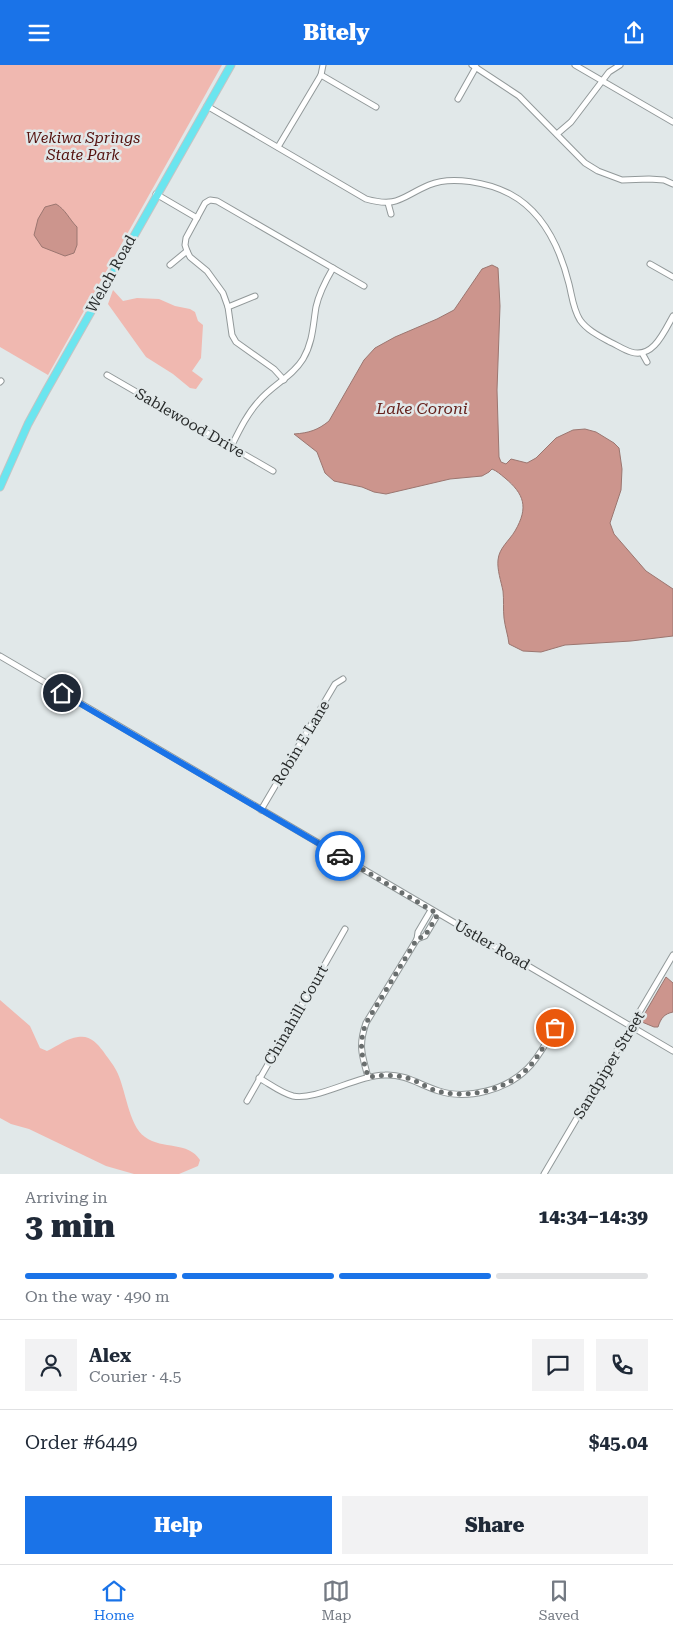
<!DOCTYPE html>
<html lang="en">
<head>
<meta charset="utf-8">
<style>
	:root { --surface:#fff; --page:#f2f2f3; --text:#1f2937; --muted:#747a83; --line:#e0e1e3; --accent:#1a73e8 }
	body { margin:0; font-family:"Roboto Serif",serif; background:var(--page); color:var(--text); height:100vh; display:flex; flex-direction:column; font-size:19px; white-space:nowrap }
	* { box-sizing:border-box; margin:0 }
	p { font-size:16px; color:var(--muted) }
	.icon { flex:none; width:28px; height:28px; fill:none; stroke:currentColor; stroke-width:2; stroke-linecap:round; stroke-linejoin:round }
	.map { position:relative; height:1109px; overflow:hidden }
	.side { display:flex; flex-direction:column; background:var(--surface); flex:1 }
	.side>* { flex:none }
	.pin { position:absolute; display:grid; place-items:center; width:42px; height:42px; color:#fff; margin:-21px; border:2px solid #fff; border-radius:50%; box-shadow:0 1px 5px #0007 }
	.courier { position:absolute; display:grid; place-items:center; width:50px; height:50px; margin:-25px; border:4px solid #1a73e8; border-radius:50%; background:#fff; color:#222; box-shadow:0 1px 6px #0007 }
	.head em { font-style:normal; font-weight:800 }
	.head div { display:flex; flex-direction:column-reverse }
	.head { display:flex; align-items:center; justify-content:space-between; height:85px; padding:0 25px }
	h1 { font-size:32px; font-weight:800; line-height:38px }
	.bar { display:grid; grid-template-columns:repeat(4,1fr); gap:8px 5px; align-content:center; height:60px; padding:0 25px }
	.bar i { height:6px; border-radius:4px; background:var(--line) }
	.bar .current { background:var(--accent) }
	.bar p { grid-column:span 4 }
	.line { display:flex; align-items:center; gap:12px; padding:0 25px; border-top:1px solid var(--line) }
	.line div { flex:1 }
	.round { display:grid; place-items:center; flex:none; width:52px; height:52px; border-radius:0px; background:var(--page) }
	.primary-button { display:flex; gap:10px; margin-top:auto; padding:10px 25px }
	.primary-button a { flex:1; height:58px; border-radius:0px; background:var(--accent); color:#fff; font-size:20px; font-weight:800; line-height:58px; text-align:center }
	.primary-button a+a { background:var(--page); color:var(--text) }
	header { display:flex; justify-content:space-between; align-items:center; height:65px; padding:0 25px; background:var(--accent); color:#fff; font-size:22px; font-weight:800 }
	.dock { display:flex; justify-content:space-around; align-items:center; height:70px; border-top:1px solid var(--line); background:var(--surface); font-size:14px; color:var(--muted) }
	.dock a { display:grid; justify-items:center; gap:2px }
	.dock .current { color:var(--accent) }
	.map>svg:first-child { display:block }
	.green { fill:#f0b8b0 }
	.water { fill:#cc958d; stroke:#9b7670 }
	.lines { fill:none; stroke-linecap:round; stroke-linejoin:round }
	.minor-casing { stroke:#92999a; stroke-width:7 }
	.major-casing { stroke:#c3c4c4; stroke-width:9 }
	.minor { stroke:#fff; stroke-width:5 }
	.major { stroke:#6be5ef; stroke-width:7 }
	.done { stroke:#696e6e; stroke-width:5; stroke-dasharray:0 9 }
	.route { stroke:#1a73e8; stroke-width:6 }
	.labels { text-anchor:middle; stroke-width:5; stroke-linejoin:round; paint-order:stroke }
	.park-label { font-size:15px; font-style:italic; fill:#54110e; stroke:#e1e8e9 }
	.street-label { font-size:15px; fill:#292c2c; stroke:#e1e8e9 }
	.water-label { font-size:16px; font-style:italic; fill:#65211c; stroke:#e1e8e9 }
</style>
</head>
<body>
<header><svg class="icon" aria-label="menu" viewBox="0 0 24 24"><path d="M4 6h16M4 12h16M4 18h16"/></svg>Bitely<svg class="icon" aria-label="share" viewBox="0 0 24 24"><path d="M12 15V3M7 8l5-5 5 5M5 13v7h14v-7"/></svg></header>
<div class="map">
<svg width="673" height="1109" viewBox="0 0 673 1109">
	<rect width="100%" height="100%" fill="#e1e8e9"/>
	<g class="green">
		<path d="M 0,0 L 222,0 L 48,310 L 0,282 Z"/>
		<path d="M 113,225 L 123,236 L 137,233 L 159,234 L 175,241 L 190,244 L 195,247 L 198,256 L 203,260 L 201,293 L 192,306 L 203,314 L 196,324 L 190,323 L 173,309 L 146,292 L 108,239 Z"/>
		<path d="M 0,935 L 30,961 L 40,983 L 47,986 C 58,981 67,973 78,972 C 90,970 97,978 103,986 C 107,992 113,999 116,1005 C 126,1023 128,1060 145,1072 C 163,1085 188,1076 200,1095 L 198,1101 L 179,1109 L 134,1109 L 106,1101 L 29,1064 L 11,1059 L 0,1053 Z"/>
	</g>
	<g class="water">
		<path d="M 56,139 C 66,145 69,154 77,162 L 77,180 L 74,188 L 65,191 L 42,182 L 34,170 L 38,154 L 45,142 Z"/>
		<path d="M 492,200 L 498,203 L 500,241 L 497,325 L 499,392 L 501,397 L 506,399 L 511,394 L 527,398 L 536,393 L 556,373 L 573,365 L 585,364 L 596,367 L 614,378 L 619,383 L 622,404 L 621,425 L 610,458 L 614,469 L 646,506 L 673,524 L 673,571 L 631,576 L 565,580 L 541,587 L 523,586 L 509,579 C 508,570 505,562 504,553 C 503,544 504,535 503,526 C 501,516 497,505 498,495 C 499,483 509,476 515,466 C 529,442 524,429 505,413 C 500,409 497,406 492,404 L 489,407 L 482,411 L 450,414 L 386,429 L 374,427 L 362,422 L 334,416 L 325,408 L 317,387 L 294,369 C 309,368 318,365 329,356 L 364,295 L 375,283 L 395,272 L 437,254 L 454,245 L 482,204 Z"/>
		<path d="M 666,912 L 673,918 L 673,947 C 664,949 661,953 658,962 L 654,962 L 642,957 L 641,955 Z"/>
	</g>
	<g class="lines">
		<g class="minor-casing">
			<g id="minor">
				<path d="M 472,0 L 519,31 L 585,98 L 598,106 L 622,115 L 649,114 L 664,115 L 673,119"/>
				<path d="M 575,0 L 673,57"/>
				<path d="M 321,10 L 376,42"/>
				<path d="M 458,34 L 476,2"/>
				<path d="M 207,41 L 366,134 C 398,143 401,132 429,120 C 452,110 489,118 510,129 C 544,147 560,183 569,219 C 572,231 573,244 580,255 C 587,265 599,271 610,277 C 617,280 624,285 631,287 C 653,294 664,267 673,251"/>
				<path d="M 557,69 L 571,57 L 609,7 L 620,0"/>
				<path d="M 278,82 L 321,10 L 323,0"/>
				<path d="M 156,129 L 197,153"/>
				<path d="M 388,138 L 391,149"/>
				<path d="M 650,199 L 673,212"/>
				<path d="M 170,200 L 187,186"/>
				<path d="M 228,242 L 255,231"/>
				<path d="M 642,288 L 647,297"/>
				<path d="M 107,310 L 273,406"/>
				<path d="M 284,315 L 274,304 L 236,277 L 232,270 L 228,242 L 223,228 L 207,206 L 190,192 L 187,186 L 185,180 L 186,173 L 205,138 L 210,135 L 217,136 L 364,221"/>
				<path d="M 0,317 L 1,316"/>
				<path d="M 231,382 C 239,366 247,349 259,336 C 272,320 292,312 303,294 C 313,277 313,260 316,242 C 319,228 326,215 333,203"/>
				<path d="M 0,591 L 673,986"/>
				<path d="M 261,745 L 335,619 L 343,614"/>
				<path d="M 417,874 L 425,871 L 438,849"/>
				<path d="M 368,1012 C 362,990 358,981 366,958 L 417,874 L 418,867 L 431,845"/>
				<path d="M 259,1013 C 270,1019 281,1028 293,1031 C 316,1036 358,1010 385,1010 C 405,1009 420,1020 439,1026 C 467,1035 506,1025 527,1004 C 539,993 546,977 555,963"/>
				<path d="M 247,1036 L 345,864"/>
				<path d="M 544,1109 L 673,890"/>
			</g>
		</g>
		<g class="major-casing">
			<path id="major" d="M 0,422 L 28,359 L 46,326 L 231,0"/>
		</g>
		<use href="#minor" class="minor"/>
		<use href="#major" class="major"/>
	</g>
	<g class="lines">
		<path class="done" d="M 340,791 L 438,849 L 425,871 L 417,874 L 366,958 C 358,981 362,990 368,1012 C 382,1010 395,1009 410,1014 C 420,1017 430,1025 441,1027 C 470,1033 506,1025 527,1004 C 538,993 546,977 555,963"/>
		<path class="route" d="M 62,628 L 340,791"/>
	</g>
	<g class="labels">
		<g class="park-label">
			<text x="83" y="78">Wekiwa Springs<tspan x="83" dy="17">State Park</tspan></text>
		</g>
		<g class="street-label">
			<text transform="translate(111 209) rotate(-61)" y="5">Welch Road</text>
			<text transform="translate(190 358) rotate(30)" y="5">Sablewood Drive</text>
			<text transform="translate(301 678) rotate(-59)" y="5">Robin E Lane</text>
			<text transform="translate(492 880) rotate(30)" y="5">Ustler Road</text>
			<text transform="translate(296 950) rotate(-60)" y="5">Chinahill Court</text>
			<text transform="translate(609 1000) rotate(-59)" y="5">Sandpiper Street</text>
		</g>
		<g class="water-label">
			<text x="422" y="349">Lake Coroni</text>
		</g>
	</g>
</svg>
<div class="pin" style="left:555px;top:963px;background:#ea580c"><svg class="icon" aria-label="bag" viewBox="0 0 24 24"><path d="M5 8h14l-1 12H6zM9 8a3 3 0 0 1 6 0"/></svg></div>
<div class="pin" style="left:62px;top:628px;background:#1f2937"><svg class="icon" aria-label="home" viewBox="0 0 24 24"><path d="M3 11l9-7 9 7M6 9v11h12V9"/></svg></div>
<div class="courier" style="left:340px;top:791px"><svg class="icon" aria-label="car" viewBox="0 0 24 24"><path d="M5 17H2v-5l4-1 3-4h7l3 4 3 1v5h-3M9 17h6M6 11h13"/><circle cx="7" cy="17" r="2"/><circle cx="17" cy="17" r="2"/></svg></div>
</div>
<section class="side">
<div class="head"><div><h1>3 min</h1><p>Arriving in</p></div><em>14:34–14:39</em></div>
<div class="bar"><i class="current"></i><i class="current"></i><i class="current"></i><i></i><p>On the way · 490 m</p></div>
<div class="line" style="height:90px"><a class="round"><svg class="icon" aria-label="person" viewBox="0 0 24 24"><circle cx="12" cy="8" r="4"/><path d="M4 21q1-7 8-7t8 7"/></svg></a><div><b>Alex</b><p>Courier · 4.5</p></div><a class="round"><svg class="icon" aria-label="chat" viewBox="0 0 24 24"><path d="M4 5h16v11H9l-5 4z"/></svg></a><a class="round"><svg class="icon" aria-label="phone" viewBox="0 0 24 24"><path d="M5 4h4l2 5-3 2q2 4 5 5l2-3 5 2v4C11 20 4 13 5 4z"/></svg></a></div>
<div class="line" style="height:65px"><div>Order #6449</div><b>$45.04</b></div>
<div class="primary-button"><a>Help</a><a>Share</a></div>
</section>
<nav class="dock">
<a class="current"><svg class="icon" aria-label="home" viewBox="0 0 24 24"><path d="M3 11l9-7 9 7M6 9v11h12V9"/></svg>Home</a>
<a><svg class="icon" aria-label="map" viewBox="0 0 24 24"><path d="M3 6l6-2 6 2 6-2v14l-6 2-6-2-6 2zM9 4v14M15 6v14"/></svg>Map</a>
<a><svg class="icon" aria-label="saved" viewBox="0 0 24 24"><path d="M7 4h10v16l-5-4-5 4z"/></svg>Saved</a>
</nav>
</body>
</html>
